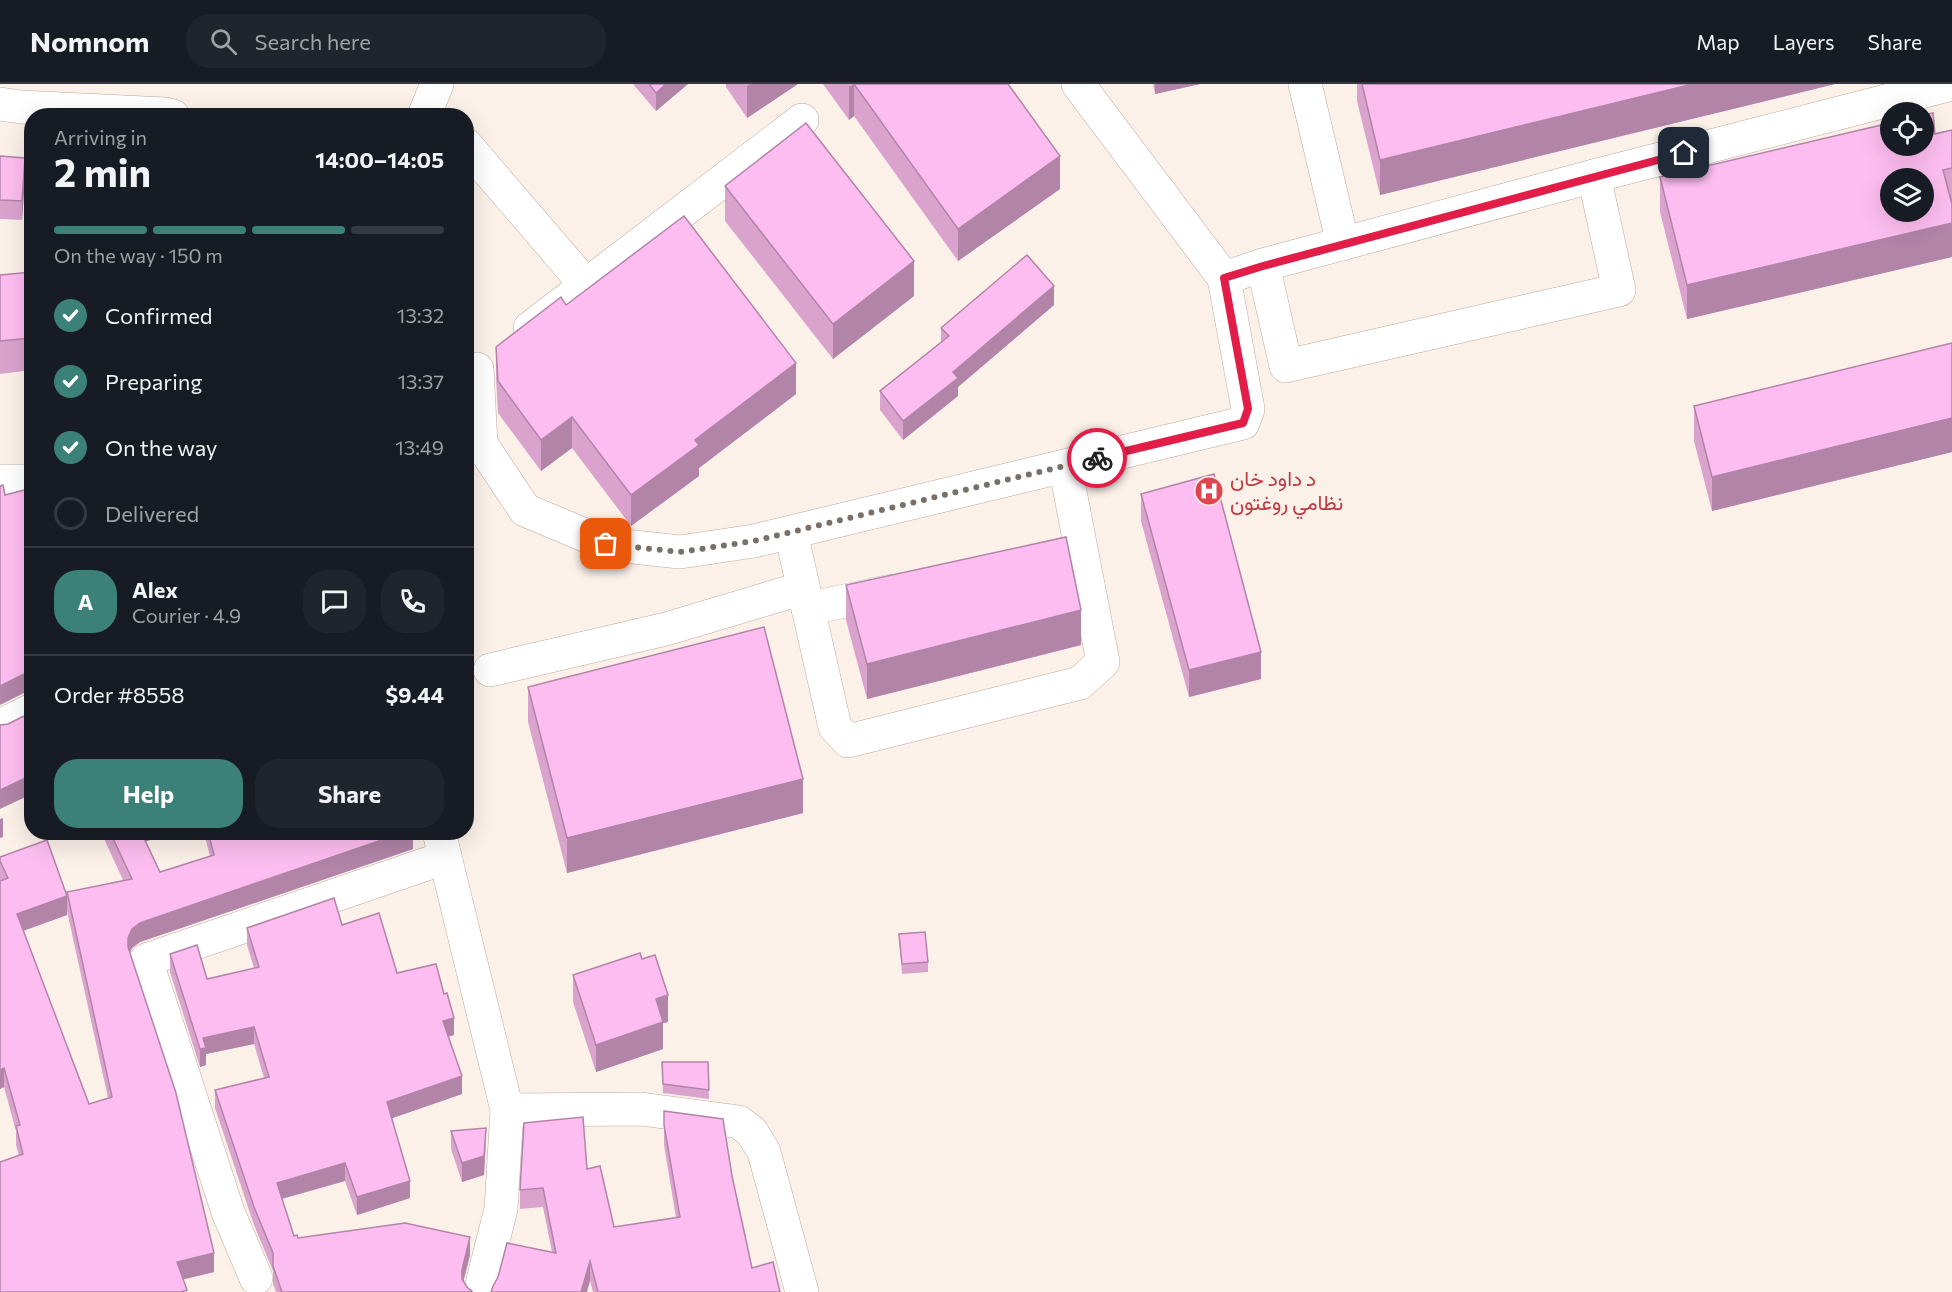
<!DOCTYPE html>
<html lang="en">
<head>
<meta charset="utf-8">
<style>
	:root { --surface:#171b24; --page:#20242c; --text:#f1f3f6; --muted:#9ea1a6; --line:#363941; --accent:#3c8177 }
	body { margin:0; font-family:Commissioner,Vazirmatn,sans-serif; background:var(--page); color:var(--text); height:100vh; display:flex; flex-direction:column; font-size:22px; white-space:nowrap }
	* { box-sizing:border-box; margin:0 }
	p { font-size:20px; color:var(--muted) }
	.icon { flex:none; width:33px; height:33px; fill:none; stroke:currentColor; stroke-width:2; stroke-linecap:round; stroke-linejoin:round }
	.map { position:relative; flex:1; overflow:hidden }
	.drawer { position:absolute; left:24px; top:24px; width:450px; height:732px; display:flex; flex-direction:column; background:var(--surface); border-radius:24px; box-shadow:0 6px 24px #0002 }
	.drawer>* { flex:none }
	.tools { position:absolute; left:1880px; top:18px; display:grid; gap:12px }
	.tools a { display:grid; place-items:center; width:54px; height:54px; border-radius:50%; background:var(--surface); box-shadow:0 6px 24px #0002; font-size:30px }
	.pin { position:absolute; display:grid; place-items:center; width:51px; height:51px; color:#fff; margin:-26px; border-radius:12px; box-shadow:0 3px 9px #0006 }
	.courier { position:absolute; display:grid; place-items:center; width:60px; height:60px; margin:-30px; border:4px solid #e11d48; border-radius:50%; background:#fff; color:#222; box-shadow:0 2px 8px #0007 }
	.summary em { font-style:normal; font-weight:700 }
	.summary div { display:flex; flex-direction:column-reverse }
	.summary { display:flex; align-items:center; justify-content:space-between; height:102px; padding:0 30px }
	h1 { font-size:39px; font-weight:700; line-height:45px }
	.bar { display:grid; grid-template-columns:repeat(4,1fr); gap:9px 6px; align-content:center; height:72px; padding:0 30px }
	.bar i { height:8px; border-radius:4px; background:var(--line) }
	.bar .on { background:var(--accent) }
	.bar p { grid-column:span 4 }
	.line { display:flex; align-items:center; gap:15px; padding:0 30px; border-top:2px solid var(--line) }
	.line div { flex:1 }
	.round { display:grid; place-items:center; flex:none; width:63px; height:63px; border-radius:24px; background:var(--page) }
	ol { padding:0 30px; list-style:none }
	li { display:flex; align-items:center; gap:18px; height:66px }
	li p { margin-inline-start:auto }
	li .icon { padding:6px; border-radius:50%; background:var(--accent); color:#fff; stroke-width:4 }
	li:last-child { color:var(--muted) }
	li i { width:33px; height:33px; border:3px solid var(--line); border-radius:50% }
	.cta { display:flex; gap:12px; margin-top:auto; padding:12px 30px }
	.cta a { flex:1; height:69px; border-radius:24px; background:var(--accent); color:#fff; font-size:24px; font-weight:700; line-height:69px; text-align:center }
	.cta a+a { background:var(--page); color:var(--text) }
	header { display:flex; align-items:center; gap:36px; box-sizing:border-box; height:84px; padding:0 30px; background:var(--surface); border-bottom:2px solid var(--line) }
	header strong { font-size:28px }
	nav { display:flex; gap:33px; margin-inline-start:auto; font-size:21px }
	.search { width:420px; height:54px; background:var(--page); display:flex; align-items:center; gap:15px; box-sizing:border-box; padding:0 21px; border-radius:24px; color:var(--muted); font-size:22px }
	.map>svg:first-child { display:block }
	.lines { fill:none; stroke-linecap:round; stroke-linejoin:round }
	.minor-casing { stroke:#bba99e; stroke-width:34 }
	.minor { stroke:#fff; stroke-width:33 }
	.wall { fill:#daa3ce }
	.shaded-wall { fill:#b184a8 }
	.building { fill:#fdbdf0; stroke:#b184a8; stroke-width:1.5; fill-rule:evenodd }
	.done { stroke:#79706a; stroke-width:6; stroke-dasharray:0 10.8 }
	.route { stroke:#e11d48; stroke-width:8 }
	.labels { text-anchor:middle; stroke-width:6; stroke-linejoin:round; paint-order:stroke }
	.health-label { font-size:21px; fill:#be3a42; stroke:#fcf1e9; text-anchor:start }
</style>
</head>
<body>
<header>
<strong>Nomnom</strong>
<div class="search"><svg class="icon" aria-label="search" viewBox="0 0 24 24"><circle cx="10" cy="10" r="6"/><path d="M15 15l6 6"/></svg>Search here</div>
<nav><a>Map</a><a>Layers</a><a>Share</a></nav>
</header>
<div class="map">
<svg width="1952" height="1208" viewBox="0 0 1952 1208">
	<rect width="100%" height="100%" fill="#fcf1e9"/>
	<g class="lines">
		<g class="minor-casing">
			<g id="minor">
				<path d="M 1305,0 L 1343,160"/>
				<path d="M 0,20 L 21,23 L 165,30 L 173,32"/>
				<path d="M 424,32 L 437,0"/>
				<path d="M 466,61 L 586,201"/>
				<path d="M 1263,181 L 1286,282 L 1619,206 L 1594,92"/>
				<path d="M 1224,194 L 1263,181 L 1594,92 L 1952,0"/>
				<path d="M 530,244 L 802,36"/>
				<path d="M 477,285 L 481,360 L 525,426 L 606,460 L 680,468 L 754,457 L 1243,339 L 1248,325 L 1224,194 L 1078,0"/>
				<path d="M 0,397 L 32,397"/>
				<path d="M 791,449 L 835,643 L 848,657 L 1080,599 L 1103,578 L 1065,382"/>
				<path d="M 808,525 L 891,507"/>
				<path d="M 490,586 L 666,545 L 803,504"/>
				<path d="M 0,642 L 32,626"/>
				<path d="M 439,748 L 507,1026 L 501,1125 L 480,1208"/>
				<path d="M 507,1026 L 641,1025 L 739,1038 L 752,1048 L 764,1068 L 802,1208"/>
				<path d="M 256,1194 L 228,1128 L 146,876 L 444,774"/>
			</g>
		</g>
		<use href="#minor" class="minor"/>
	</g>
	<g class="wall">
		<path d="M 633,0 L 688,0 L 656,27 Z"/>
		<path d="M 726,0 L 798,0 L 747,34 L 726,3 Z"/>
		<path d="M 823,0 L 1008,0 L 1060,105 L 958,177 L 854,32 L 849,36 Z"/>
		<path d="M 1153,0 L 1200,0 L 1155,10 Z"/>
		<path d="M 1357,0 L 1835,0 L 1380,111 L 1357,17 Z"/>
		<path d="M 1952,46 L 1952,173 L 1687,235 L 1660,128 L 1660,93 Z"/>
		<path d="M 0,72 L 25,93 L 22,136 L 0,135 Z"/>
		<path d="M 725,102 L 914,212 L 833,275 L 725,137 Z"/>
		<path d="M 32,188 L 32,286 L 0,290 L 0,191 Z"/>
		<path d="M 566,221 L 796,310 L 699,384 L 699,392 L 631,442 L 572,364 L 541,387 L 498,329 L 496,294 L 496,263 Z"/>
		<path d="M 1054,221 L 958,303 L 958,312 L 903,356 L 880,326 L 880,307 L 941,258 L 941,244 Z"/>
		<path d="M 1952,259 L 1952,368 L 1712,427 L 1694,357 L 1694,322 Z"/>
		<path d="M 32,404 L 32,608 L 24,609 L 5,411 Z"/>
		<path d="M 1141,410 L 1261,595 L 1189,613 L 1141,437 Z"/>
		<path d="M 846,501 L 1081,561 L 867,615 L 846,536 Z"/>
		<path d="M 528,603 L 803,729 L 567,789 L 528,638 Z"/>
		<path d="M 101,748 L 176,748 L 145,757 L 160,788 L 210,773 L 204,748 L 413,748 L 413,765 L 140,858 L 132,864 L 130,868 L 214,1188 L 183,1195 L 187,1208 L 19,1072 L 16,1061 L 16,1047 L 4,1003 L 0,1005 L 0,777 L 67,831 L 23,847 L 89,1020 L 108,1014 L 67,827 L 67,808 L 123,796 Z"/>
		<path d="M 342,841 L 397,889 L 454,951 L 448,953 L 462,1010 L 392,1034 L 410,1114 L 357,1131 L 345,1097 L 282,1115 L 294,1152 L 298,1154 L 470,1171 L 463,1198 L 467,1203 L 472,1208 L 276,1208 L 273,1200 L 273,1187 L 254,1141 L 215,1024 L 215,1006 L 264,994 L 254,960 L 206,970 L 206,981 L 200,983 L 170,888 L 170,870 L 207,895 L 254,884 L 247,861 L 247,844 Z"/>
		<path d="M 899,850 L 928,878 L 928,888 L 902,890 Z"/>
		<path d="M 573,891 L 668,938 L 663,939 L 663,965 L 596,988 L 573,918 Z"/>
		<path d="M 662,978 L 708,978 L 709,1015 L 663,1009 Z"/>
		<path d="M 664,1027 L 732,1092 L 752,1184 L 780,1208 L 593,1208 L 590,1197 L 552,1168 L 543,1123 L 520,1125 L 520,1106 L 587,1085 L 614,1143 L 676,1134 L 664,1061 Z"/>
		<path d="M 451,1047 L 486,1062 L 484,1091 L 462,1098 L 451,1065 Z"/>
	</g>
	<g class="shaded-wall">
		<path d="M 666,0 L 688,0 L 656,27 L 656,9 Z"/>
		<path d="M 750,0 L 798,0 L 747,34 L 747,2 Z"/>
		<path d="M 854,0 L 854,32 L 849,36 L 849,3 Z"/>
		<path d="M 1155,0 L 1200,0 L 1155,10 Z"/>
		<path d="M 1693,0 L 1835,0 L 1380,111 L 1380,76 Z"/>
		<path d="M 1060,72 L 1060,105 L 958,177 L 958,145 Z"/>
		<path d="M 25,74 L 25,93 L 22,136 L 22,117 Z"/>
		<path d="M 1952,139 L 1952,173 L 1687,235 L 1687,201 Z"/>
		<path d="M 914,177 L 914,212 L 833,275 L 833,240 Z"/>
		<path d="M 1054,202 L 1054,221 L 958,303 L 958,312 L 903,356 L 903,337 L 953,288 Z"/>
		<path d="M 796,279 L 796,310 L 699,384 L 699,392 L 631,442 L 631,411 L 695,356 Z"/>
		<path d="M 572,333 L 572,364 L 541,387 L 541,356 Z"/>
		<path d="M 1952,334 L 1952,368 L 1712,427 L 1712,393 Z"/>
		<path d="M 1081,526 L 1081,561 L 867,615 L 867,580 Z"/>
		<path d="M 1261,568 L 1261,595 L 1189,613 L 1189,586 Z"/>
		<path d="M 24,590 L 24,609 L 0,621 L 0,602 Z"/>
		<path d="M 32,691 L 32,710 L 0,725 L 0,706 Z"/>
		<path d="M 803,695 L 803,729 L 567,789 L 567,754 Z"/>
		<path d="M 3,734 L 3,753 L 0,754 L 0,735 Z"/>
		<path d="M 138,748 L 176,748 L 138,760 Z"/>
		<path d="M 405,748 L 413,748 L 413,765 L 140,858 L 132,864 L 128,873 L 128,854 L 132,845 L 140,839 Z"/>
		<path d="M 67,812 L 67,831 L 17,849 L 17,830 Z"/>
		<path d="M 668,911 L 668,938 L 663,939 L 663,965 L 596,988 L 596,961 L 656,915 Z"/>
		<path d="M 454,934 L 454,951 L 443,954 L 443,937 Z"/>
		<path d="M 254,943 L 254,960 L 206,970 L 206,981 L 200,983 L 200,965 L 203,954 Z"/>
		<path d="M 4,984 L 4,1003 L 0,1005 L 0,986 Z"/>
		<path d="M 462,992 L 462,1010 L 387,1036 L 387,1018 Z"/>
		<path d="M 486,1044 L 484,1091 L 462,1098 L 462,1079 Z"/>
		<path d="M 345,1079 L 345,1097 L 277,1116 L 277,1099 Z"/>
		<path d="M 410,1097 L 410,1114 L 357,1131 L 357,1113 Z"/>
		<path d="M 470,1153 L 470,1171 L 462,1203 L 462,1186 Z"/>
		<path d="M 214,1169 L 214,1188 L 177,1197 L 177,1178 Z"/>
		<path d="M 590,1177 L 590,1197 L 587,1208 L 581,1208 Z"/>
	</g>
	<g class="building">
		<path d="M 649,0 L 666,0 L 656,9 Z"/>
		<path d="M 854,0 L 1008,0 L 1060,72 L 958,145 Z"/>
		<path d="M 1362,0 L 1693,0 L 1380,76 Z"/>
		<path d="M 1933,29 L 1935,50 L 1952,46 L 1952,84 L 1943,86 L 1952,120 L 1952,139 L 1687,201 L 1660,93 L 1890,39 L 1890,62 L 1923,62 L 1923,31 ZM 1890,94 L 1923,94 L 1923,128 L 1890,128 Z"/>
		<path d="M 806,39 L 914,177 L 833,240 L 725,102 Z"/>
		<path d="M 0,72 L 25,74 L 22,117 L 0,116 Z"/>
		<path d="M 684,132 L 796,279 L 695,356 L 699,361 L 631,411 L 572,333 L 541,356 L 498,297 L 496,263 L 561,213 L 566,221 Z"/>
		<path d="M 1027,171 L 1054,202 L 953,288 L 958,294 L 903,337 L 880,307 L 949,252 L 941,244 Z"/>
		<path d="M 32,188 L 32,254 L 0,257 L 0,191 Z"/>
		<path d="M 1952,259 L 1952,334 L 1712,393 L 1694,322 Z"/>
		<path d="M 1214,390 L 1261,568 L 1189,586 L 1141,410 Z"/>
		<path d="M 3,401 L 5,411 L 32,404 L 32,589 L 24,590 L 0,602 L 0,402 Z"/>
		<path d="M 1066,453 L 1081,526 L 867,580 L 846,501 Z"/>
		<path d="M 764,543 L 803,695 L 567,754 L 528,603 Z"/>
		<path d="M 32,628 L 32,691 L 0,706 L 0,641 L 8,640 Z"/>
		<path d="M 110,748 L 141,748 L 160,788 L 214,771 L 208,748 L 405,748 L 140,839 L 132,845 L 128,854 L 128,863 L 176,1009 L 214,1169 L 177,1178 L 187,1206 L 181,1208 L 0,1208 L 0,1078 L 23,1070 L 16,1042 L 20,1041 L 4,984 L 0,986 L 0,797 L 8,794 L 0,777 L 0,773 L 47,756 L 67,812 L 17,830 L 89,1020 L 112,1013 L 67,808 L 132,795 Z"/>
		<path d="M 334,814 L 342,841 L 379,829 L 397,889 L 436,880 L 444,910 L 447,909 L 454,934 L 443,937 L 462,992 L 387,1018 L 410,1097 L 357,1113 L 345,1079 L 277,1099 L 294,1152 L 297,1151 L 298,1154 L 405,1139 L 470,1153 L 462,1186 L 462,1195 L 467,1203 L 472,1207 L 467,1208 L 282,1208 L 273,1182 L 273,1169 L 254,1123 L 215,1006 L 269,993 L 254,943 L 203,954 L 206,964 L 200,965 L 170,870 L 197,861 L 207,895 L 259,883 L 247,844 Z"/>
		<path d="M 925,848 L 928,878 L 902,880 L 899,850 Z"/>
		<path d="M 640,869 L 642,875 L 655,871 L 668,911 L 656,915 L 663,938 L 596,961 L 573,891 Z"/>
		<path d="M 662,978 L 708,978 L 709,1006 L 663,1000 Z"/>
		<path d="M 664,1027 L 723,1035 L 732,1092 L 752,1184 L 773,1178 L 780,1208 L 598,1208 L 590,1177 L 581,1208 L 491,1208 L 493,1202 L 498,1193 L 507,1159 L 556,1169 L 543,1104 L 520,1106 L 524,1039 L 583,1033 L 587,1085 L 600,1082 L 614,1143 L 680,1133 L 664,1041 Z"/>
		<path d="M 486,1044 L 484,1072 L 462,1079 L 451,1047 Z"/>
	</g>
	<g class="lines">
		<path class="done" d="M 606,460 L 680,468 L 754,457 L 1097,374"/>
		<path class="route" d="M 1097,374 L 1243,339 L 1248,325 L 1224,194 L 1263,182 L 1684,69"/>
	</g>
	<defs>
		<g id="hospital-disc" transform="scale(1.5)"><circle r="9.5" fill="#e0444e" stroke="#fcf1e9"/><path d="M-5-5h3v3.5h4V-5h3V5h-3V1.5h-4V5h-3Z" fill="#fff"/></g>
	</defs>
	<g fill-rule="evenodd">
		<use href="#hospital-disc" x="1209" y="407"/>
	</g>
	<g class="labels">
		<g class="health-label">
			<text x="1230" y="402">د داود خان<tspan x="1230" dy="24">نظامي روغتون</tspan></text>
		</g>
	</g>
</svg>
<div class="tools">
<a><svg class="icon" aria-label="locate" viewBox="0 0 24 24"><circle cx="12" cy="12" r="6"/><path d="M12 2v4M12 18v4M2 12h4M18 12h4"/></svg></a>
<a><svg class="icon" aria-label="layers" viewBox="0 0 24 24"><path d="M12 4l9 5-9 5-9-5zM3 14l9 5 9-5"/></svg></a>
</div>
<div class="pin" style="left:606px;top:460px;background:#ea580c"><svg class="icon" aria-label="bag" viewBox="0 0 24 24"><path d="M5 8h14l-1 12H6zM9 8a3 3 0 0 1 6 0"/></svg></div>
<div class="pin" style="left:1684px;top:69px;background:#1f2937"><svg class="icon" aria-label="home" viewBox="0 0 24 24"><path d="M3 11l9-7 9 7M6 9v11h12V9"/></svg></div>
<div class="courier" style="left:1097px;top:374px"><svg class="icon" aria-label="bike" viewBox="0 0 24 24"><circle cx="6" cy="16" r="4"/><circle cx="18" cy="16" r="4"/><path d="M6 16l4-8h5l3 8M10 8l3 8H6M13 5h3"/></svg></div>
<section class="drawer">
<div class="summary"><div><h1>2 min</h1><p>Arriving in</p></div><em>14:00–14:05</em></div>
<div class="bar"><i class="on"></i><i class="on"></i><i class="on"></i><i></i><p>On the way · 150 m</p></div>
<ol>
<li><svg class="icon" aria-label="check" viewBox="0 0 24 24"><path d="M5 12l5 5 9-10"/></svg>Confirmed<p>13:32</p></li>
<li><svg class="icon" aria-label="check" viewBox="0 0 24 24"><path d="M5 12l5 5 9-10"/></svg>Preparing<p>13:37</p></li>
<li><svg class="icon" aria-label="check" viewBox="0 0 24 24"><path d="M5 12l5 5 9-10"/></svg>On the way<p>13:49</p></li>
<li><i></i>Delivered</li>
</ol>
<div class="line" style="height:108px"><b class="round" style="background:var(--accent);color:#fff">A</b><div><b>Alex</b><p>Courier · 4.9</p></div><a class="round"><svg class="icon" aria-label="chat" viewBox="0 0 24 24"><path d="M4 5h16v11H9l-5 4z"/></svg></a><a class="round"><svg class="icon" aria-label="phone" viewBox="0 0 24 24"><path d="M5 4h4l2 5-3 2q2 4 5 5l2-3 5 2v4C11 20 4 13 5 4z"/></svg></a></div>
<div class="line" style="height:78px"><div>Order #8558</div><b>$9.44</b></div>
<div class="cta"><a>Help</a><a>Share</a></div>
</section>
</div>
</body>
</html>
